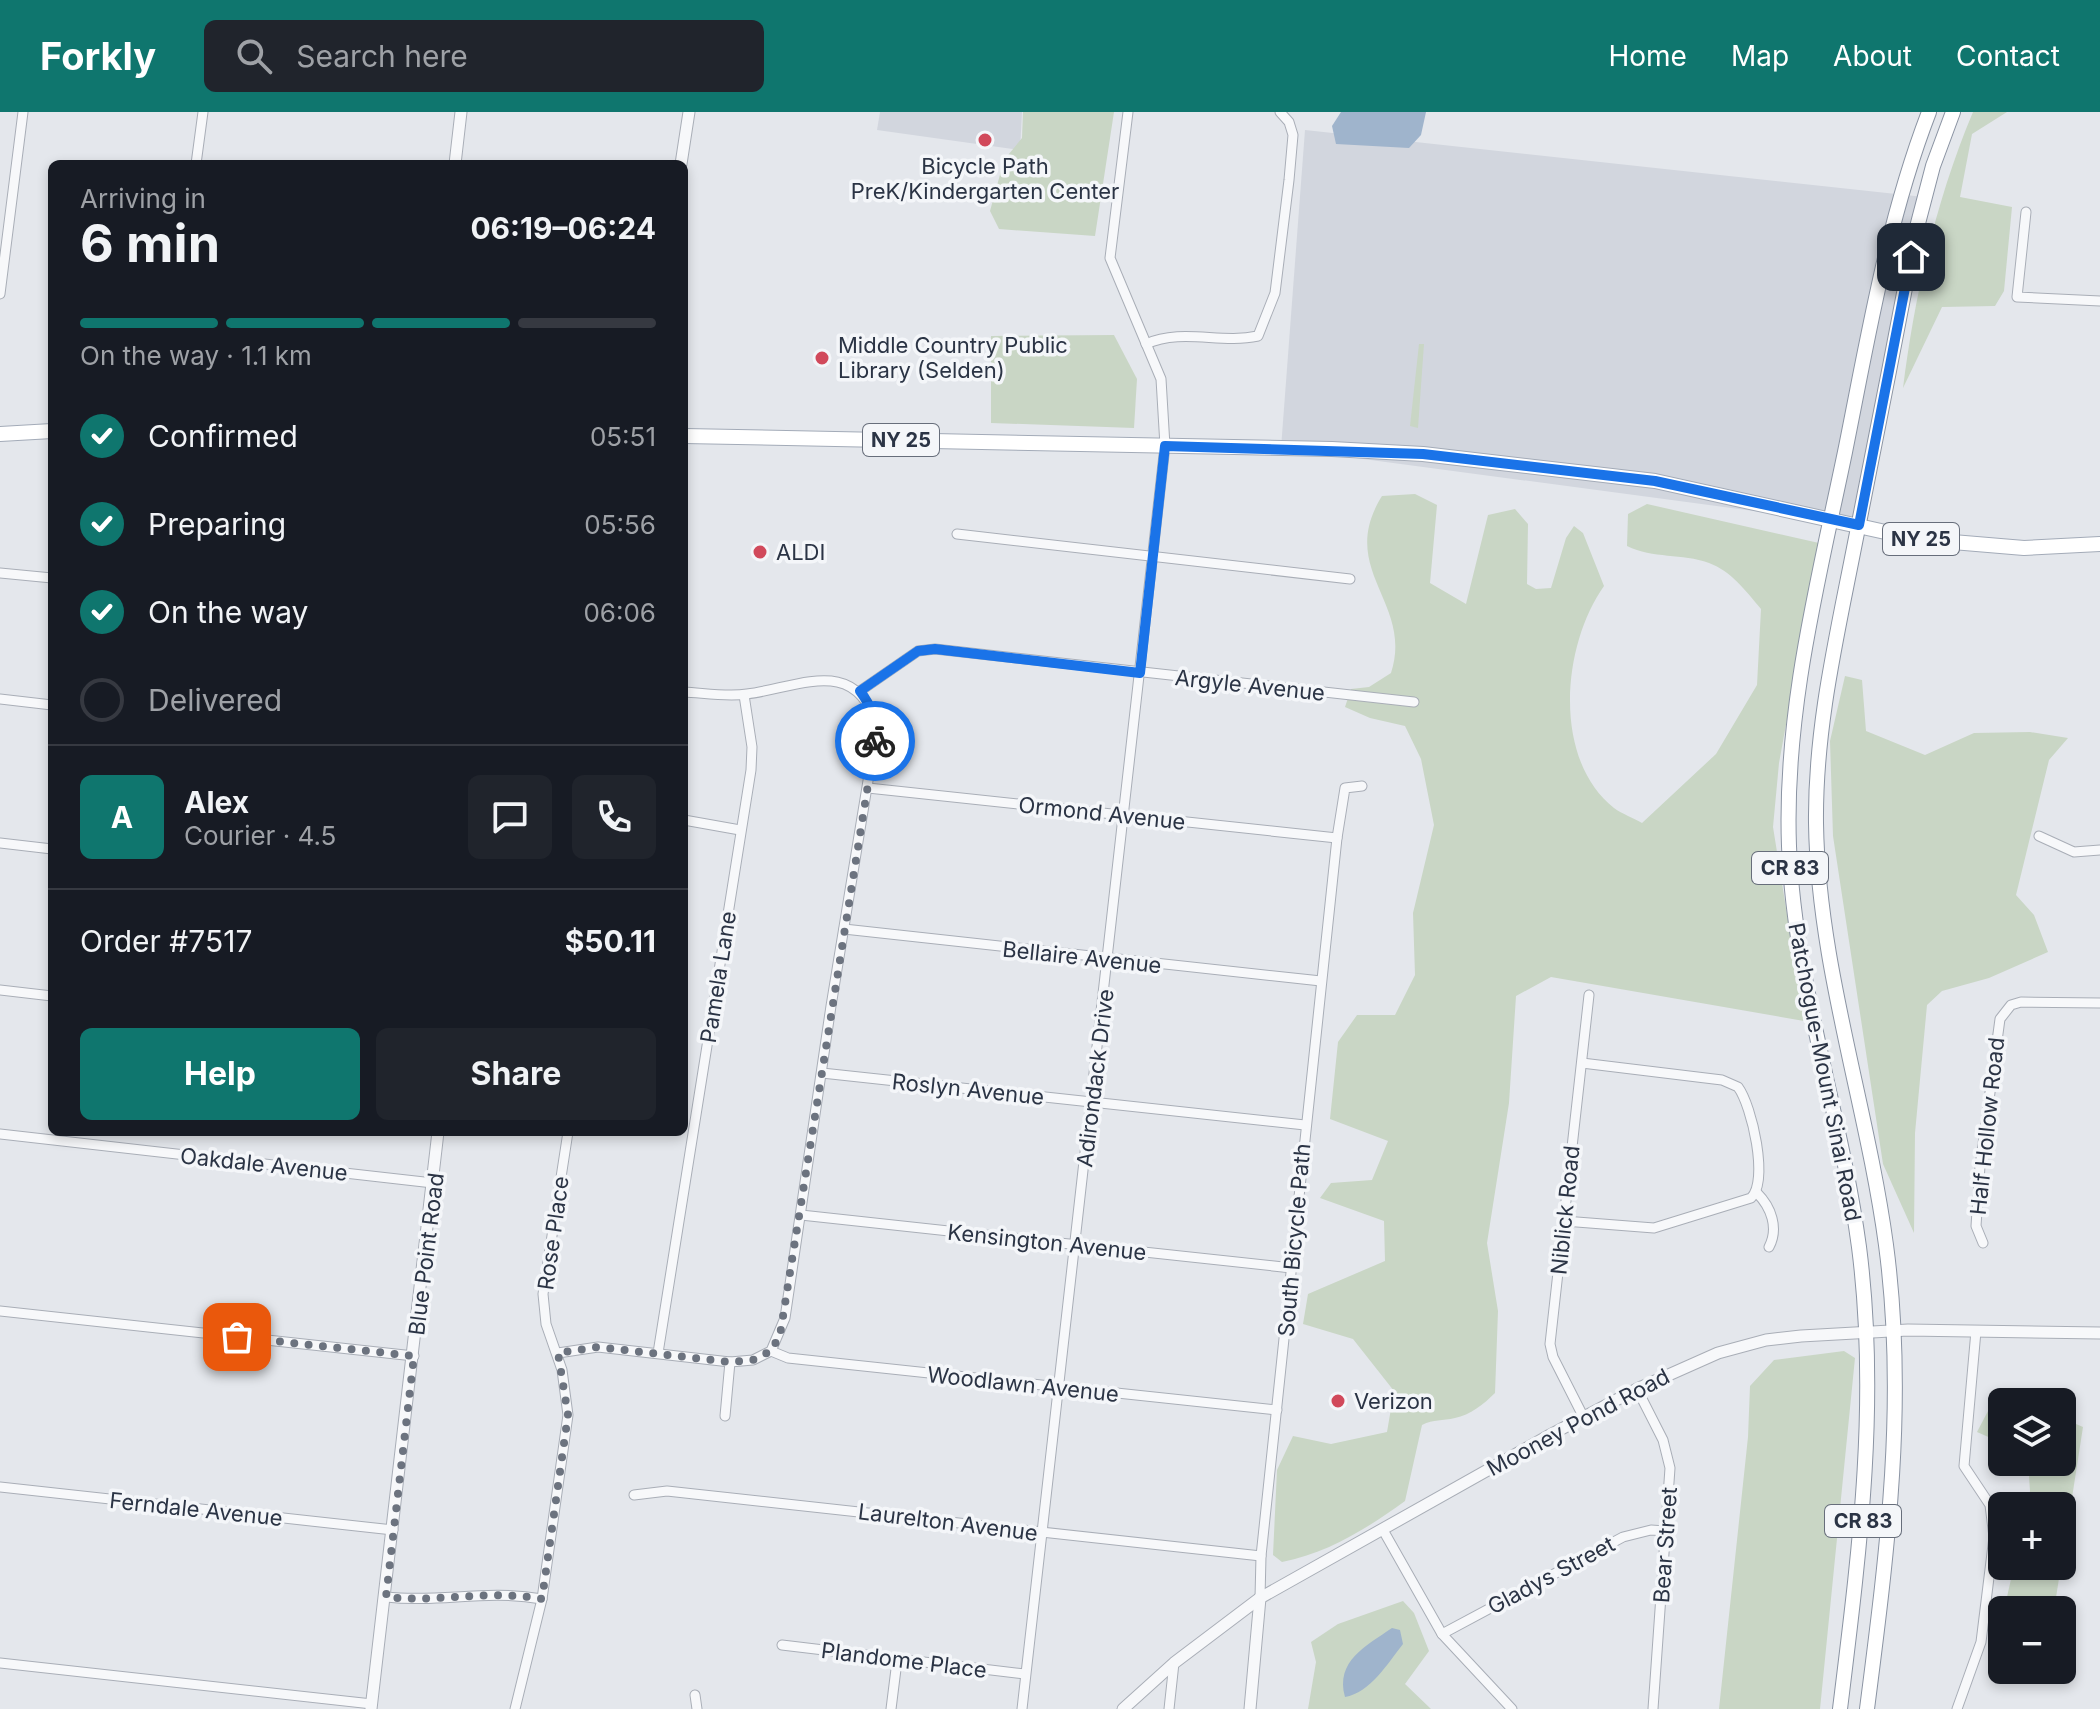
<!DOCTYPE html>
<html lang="en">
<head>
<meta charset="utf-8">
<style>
	:root { --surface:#171b24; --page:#20242c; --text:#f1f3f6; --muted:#9ea1a6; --line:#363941; --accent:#0f766e }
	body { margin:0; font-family:Inter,sans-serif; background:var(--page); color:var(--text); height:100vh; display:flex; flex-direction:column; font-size:30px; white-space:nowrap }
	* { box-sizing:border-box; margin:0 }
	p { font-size:26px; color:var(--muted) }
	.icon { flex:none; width:44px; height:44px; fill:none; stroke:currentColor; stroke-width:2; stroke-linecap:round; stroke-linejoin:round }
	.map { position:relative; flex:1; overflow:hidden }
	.side { position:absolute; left:48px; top:48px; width:640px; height:976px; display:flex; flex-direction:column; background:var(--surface); border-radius:12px; box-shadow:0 4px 12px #0003 }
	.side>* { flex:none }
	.buttons { position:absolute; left:1988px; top:1276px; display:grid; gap:16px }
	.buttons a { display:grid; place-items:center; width:88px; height:88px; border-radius:12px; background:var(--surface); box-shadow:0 4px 12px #0003; font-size:40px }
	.pin { position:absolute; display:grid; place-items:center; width:68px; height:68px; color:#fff; margin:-34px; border-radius:16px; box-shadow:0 4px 12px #0006 }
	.courier { position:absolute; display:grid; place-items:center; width:80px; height:80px; margin:-40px; border:6px solid #1a73e8; border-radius:50%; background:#fff; color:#222; box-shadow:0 2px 10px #0007 }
	.head em { font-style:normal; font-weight:700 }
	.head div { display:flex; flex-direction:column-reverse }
	.head { display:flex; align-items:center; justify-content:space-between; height:136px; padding:0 32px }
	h1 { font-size:52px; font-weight:700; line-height:60px }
	.bar { display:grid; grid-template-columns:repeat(4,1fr); gap:12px 8px; align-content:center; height:96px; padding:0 32px }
	.bar i { height:10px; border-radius:6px; background:var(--line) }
	.bar .current { background:var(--accent) }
	.bar p { grid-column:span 4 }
	.line { display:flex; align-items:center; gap:20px; padding:0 32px; border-top:2px solid var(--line) }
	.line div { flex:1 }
	.round { display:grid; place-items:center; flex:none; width:84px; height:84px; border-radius:12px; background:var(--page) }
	ol { padding:0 32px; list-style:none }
	li { display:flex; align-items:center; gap:24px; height:88px }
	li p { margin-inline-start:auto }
	li .icon { padding:8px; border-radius:50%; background:var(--accent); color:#fff; stroke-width:4 }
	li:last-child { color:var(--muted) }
	li i { width:44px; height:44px; border:4px solid var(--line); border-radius:50% }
	.action { display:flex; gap:16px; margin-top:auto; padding:16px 32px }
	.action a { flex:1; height:92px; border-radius:12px; background:var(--accent); color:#fff; font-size:32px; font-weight:700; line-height:92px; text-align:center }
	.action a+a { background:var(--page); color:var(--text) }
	header { display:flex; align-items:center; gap:48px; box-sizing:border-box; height:112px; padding:0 40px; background:var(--accent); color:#fff }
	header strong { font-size:38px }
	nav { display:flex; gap:44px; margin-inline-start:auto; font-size:28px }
	.search { width:560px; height:72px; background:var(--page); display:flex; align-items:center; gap:20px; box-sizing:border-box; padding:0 28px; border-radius:12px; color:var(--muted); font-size:30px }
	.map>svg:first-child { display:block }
	.built { fill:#d2d6de }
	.green { fill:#c9d6c5 }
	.water { fill:#9fb4cc }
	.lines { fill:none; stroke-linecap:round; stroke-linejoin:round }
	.minor-casing { stroke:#a9aeb7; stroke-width:11 }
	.tertiary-casing { stroke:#a9aeb7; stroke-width:13 }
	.primary-casing { stroke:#a3abb8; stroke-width:16 }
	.trunk-casing { stroke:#8b94a3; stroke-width:16 }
	.minor { stroke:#f7f8fa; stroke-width:9 }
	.tertiary { stroke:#f7f8fa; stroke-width:11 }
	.primary { stroke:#fff; stroke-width:14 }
	.trunk { stroke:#fff; stroke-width:14 }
	.done { stroke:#6c737f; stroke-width:8; stroke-dasharray:0 14.4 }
	.route { stroke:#1a73e8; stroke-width:10 }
	.poi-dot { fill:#d1495b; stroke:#f4f6f9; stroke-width:3 }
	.labels { text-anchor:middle; stroke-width:7; stroke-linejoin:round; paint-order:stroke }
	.shield { fill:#f4f6f9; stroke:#676e7b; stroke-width:2 }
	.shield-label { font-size:20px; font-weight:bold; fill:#2b3445 }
	.poi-label { font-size:22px; fill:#2b3445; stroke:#f4f6f9; text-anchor:start }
	.street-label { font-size:22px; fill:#2b3445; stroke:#f4f6f9 }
</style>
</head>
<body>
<header>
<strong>Forkly</strong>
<div class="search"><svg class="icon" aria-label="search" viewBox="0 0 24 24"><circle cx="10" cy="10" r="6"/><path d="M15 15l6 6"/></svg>Search here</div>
<nav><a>Home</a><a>Map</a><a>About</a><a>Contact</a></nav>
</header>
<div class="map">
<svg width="2100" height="1597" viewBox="0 0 2100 1597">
	<rect width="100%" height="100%" fill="#e4e7ec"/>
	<g class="built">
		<path d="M 880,0 L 1022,0 L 1020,38 L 877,18 Z"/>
		<path d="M 1305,18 L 1924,85 L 1859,413 L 1281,336 Z"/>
	</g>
	<g class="green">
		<path d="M 1023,0 L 1114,0 L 1095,124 L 999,117 L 990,99 L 1004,48 L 1022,26 Z"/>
		<path d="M 1973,0 L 2007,0 L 1972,22 L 1960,85 L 2012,95 L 2004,179 L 1995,194 L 1942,195 L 1903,276 C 1915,181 1936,88 1973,0 Z"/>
		<path d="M 1114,223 L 1137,267 L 1134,316 L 991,311 L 991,224 Z"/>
		<path d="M 1419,232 L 1424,232 L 1418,316 L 1410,314 Z"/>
		<path d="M 1415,382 L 1437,393 L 1430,471 L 1466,492 L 1488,403 L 1515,397 L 1528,412 L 1527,472 L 1536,477 L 1551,476 L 1566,426 L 1574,414 L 1583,421 L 1604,474 C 1562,533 1552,647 1614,696 C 1622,702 1634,706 1642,711 L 1716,642 L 1757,573 L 1761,497 C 1746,479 1731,459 1709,451 C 1682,441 1653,447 1627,434 L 1628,402 L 1647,392 L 1819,431 L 1779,651 L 1773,715 L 1804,909 L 1551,865 L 1516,884 L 1509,991 L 1487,1131 L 1498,1199 L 1495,1281 C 1484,1292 1470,1303 1455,1306 C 1442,1309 1434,1307 1422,1313 L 1405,1389 C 1368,1416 1328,1441 1282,1450 L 1273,1443 L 1277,1358 L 1293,1324 L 1331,1332 L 1387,1320 L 1394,1279 L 1353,1227 L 1303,1212 L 1308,1182 L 1385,1149 L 1384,1109 L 1320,1086 L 1331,1071 L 1372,1068 L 1388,1029 L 1330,1007 L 1338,930 L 1357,903 L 1395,903 L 1415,863 L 1413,801 L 1434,713 L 1421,647 L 1405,614 L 1370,606 L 1345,595 L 1351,577 L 1369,575 L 1391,561 C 1414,490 1336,458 1382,384 Z"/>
		<path d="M 1845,564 L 1862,568 L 1866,619 L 1925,643 L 1974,621 L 2030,620 L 2068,626 L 2049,648 L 2016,783 L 2034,803 L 2048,840 L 1989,866 L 1942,879 L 1927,893 L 1915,1021 L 1914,1121 L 1883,1052 L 1833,724 L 1830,629 Z"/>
		<path d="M 1844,1239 L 1855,1246 L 1820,1597 L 1719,1597 L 1748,1325 L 1750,1274 L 1774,1248 Z"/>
		<path d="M 2002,1295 L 2002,1331 L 1977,1320 L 1988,1299 Z"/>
		<path d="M 2062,1306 L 2083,1315 L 2062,1450 L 2062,1394 L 2027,1394 L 2030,1379 L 2028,1350 L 2062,1350 Z"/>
		<path d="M 2014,1454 L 2061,1454 L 2054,1498 L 2004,1498 Z"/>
		<path d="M 1403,1489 L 1414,1501 L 1429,1539 L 1405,1572 L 1431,1597 L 1308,1597 L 1316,1550 L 1311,1530 L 1338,1512 Z"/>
	</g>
	<g class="water">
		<path d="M 1341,0 L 1426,0 L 1421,23 L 1409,36 L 1336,32 L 1332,14 Z"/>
		<path d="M 1392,1516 L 1400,1518 L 1403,1532 C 1388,1551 1370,1581 1345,1585 C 1335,1549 1366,1534 1392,1516 Z"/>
	</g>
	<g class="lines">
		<g class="minor-casing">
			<g id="minor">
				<path d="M 196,52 L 203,0"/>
				<path d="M 2026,100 L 2017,185 L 2100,189"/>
				<path d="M 0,182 L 23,0"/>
				<path d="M 1146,232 C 1182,216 1220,232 1258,224 L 1275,181 L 1289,68 L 1293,23 L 1289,10 L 1280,0"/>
				<path d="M 957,422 L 1350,467"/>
				<path d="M 0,461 L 52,466"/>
				<path d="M 860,579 L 918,539 L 935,537 L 1414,590"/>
				<path d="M 0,587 L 52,593"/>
				<path d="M 868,676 L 1337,726"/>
				<path d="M 684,708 L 740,718"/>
				<path d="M 2039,724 L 2074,740 L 2100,738"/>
				<path d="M 0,731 L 52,737"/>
				<path d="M 844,817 L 1321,869"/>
				<path d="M 0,878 L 52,884"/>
				<path d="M 822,961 L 1305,1013"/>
				<path d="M 0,1022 L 433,1071"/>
				<path d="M 1757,1081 C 1771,1095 1779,1116 1769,1135"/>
				<path d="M 801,1103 L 1292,1156"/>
				<path d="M 1564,1109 L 1654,1116 L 1751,1086 C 1769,1069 1752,994 1738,975 L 1722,968 L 1582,951"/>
				<path d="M 1983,1131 L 1976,1114 L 1980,1054 L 2000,907 L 2011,893 L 2021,890 L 2100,891"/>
				<path d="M 0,1199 L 414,1244"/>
				<path d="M 771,1239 L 788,1246 L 1277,1298"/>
				<path d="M 558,1241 L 598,1235 L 730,1250 L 753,1248 L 771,1239 L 785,1206 L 831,894 L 877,614 C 856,543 800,575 747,582 C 727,585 704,581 684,580"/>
				<path d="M 658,1241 L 751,658 L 752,635 L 744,583"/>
				<path d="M 1637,1277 L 1663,1328 L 1670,1356 L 1653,1597"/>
				<path d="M 725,1304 L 730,1250"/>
				<path d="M 1584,1306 L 1553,1245 L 1550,1232 L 1589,883"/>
				<path d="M 0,1375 L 393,1418"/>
				<path d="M 634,1383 L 667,1379 L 1261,1444"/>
				<path d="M 1383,1418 L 1442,1522 L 1512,1597"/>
				<path d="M 386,1485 C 441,1491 485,1477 542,1487"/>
				<path d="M 1260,1486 L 1261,1444 L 1337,726 L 1345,676 L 1362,674"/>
				<path d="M 1442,1522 L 1623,1425 L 1651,1418 L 1665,1419"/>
				<path d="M 782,1533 L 1025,1562"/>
				<path d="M 0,1551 L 372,1592"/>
				<path d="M 695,1583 L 697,1597"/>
				<path d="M 515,1597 L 542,1487 L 568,1303 L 562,1258 L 546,1212 L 543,1182 L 568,1020"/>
				<path d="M 891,1597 L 897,1549"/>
				<path d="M 1022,1597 L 1165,334 L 1161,267 L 1110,146 L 1128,0"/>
				<path d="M 1169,1597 L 1174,1551"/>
				<path d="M 1957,1597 L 1981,1530 L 1994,1425 L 1990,1393 L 1964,1354 L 1976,1219"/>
			</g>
		</g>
		<g class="tertiary-casing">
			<g id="tertiary">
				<path d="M 455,52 L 461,0"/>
				<path d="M 681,52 L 689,0"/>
				<path d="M 371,1597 L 438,1020"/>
				<path d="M 1123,1597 L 1174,1551 L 1260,1486 L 1550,1323 L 1637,1277 L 1718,1241 L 1766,1228 L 1801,1224 L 1908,1218 L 2100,1221"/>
				<path d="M 1250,1597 L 1260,1486"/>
			</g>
		</g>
		<g class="primary-casing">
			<g id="primary">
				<path d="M 0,322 L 52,319"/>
				<path d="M 684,324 L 1332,337 L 1423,342 L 1655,369 L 1917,427 L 2024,436 L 2100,432"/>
			</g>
		</g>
		<g class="trunk-casing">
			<g id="trunk">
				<path d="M 1840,1597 C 1859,1442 1879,1291 1859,1135 C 1841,1000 1794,870 1789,734 C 1784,600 1818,470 1845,340 C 1868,226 1887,109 1929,0"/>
				<path d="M 1867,1597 C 1887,1441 1907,1290 1886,1133 C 1867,992 1818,854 1816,711 C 1815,617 1836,528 1854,436 C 1875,330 1896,225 1916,119 L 1933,54 L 1953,0"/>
			</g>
		</g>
		<use href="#minor" class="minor"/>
		<use href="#tertiary" class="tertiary"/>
		<use href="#primary" class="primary"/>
		<use href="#trunk" class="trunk"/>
	</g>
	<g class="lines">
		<path class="done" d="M 237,1225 L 414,1244 L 386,1485 C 440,1491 486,1477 542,1487 L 568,1303 L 558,1241 L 598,1235 L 730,1250 L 753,1248 L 771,1239 L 780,1223 L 875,629"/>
		<path class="route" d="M 875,629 C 877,609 872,595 860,579 L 918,539 L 935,537 L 1140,561 L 1165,334 L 1423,342 L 1655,369 L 1859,413 L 1911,145"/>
	</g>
	<g class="poi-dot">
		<circle cx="985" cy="28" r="8"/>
		<circle cx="822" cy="246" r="8"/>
		<circle cx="760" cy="440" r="8"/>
		<circle cx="1338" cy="1289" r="8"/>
	</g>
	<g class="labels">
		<g class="shield">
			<rect x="863" y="312" width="76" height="32" rx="6"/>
			<rect x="1883" y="411" width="76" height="32" rx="6"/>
			<rect x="1752" y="740" width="76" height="32" rx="6"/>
			<rect x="1825" y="1393" width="76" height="32" rx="6"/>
		</g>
		<g class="shield-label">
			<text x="901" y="335">NY 25</text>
			<text x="1921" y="434">NY 25</text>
			<text x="1790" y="763">CR 83</text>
			<text x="1863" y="1416">CR 83</text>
		</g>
		<g class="poi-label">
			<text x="985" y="62" text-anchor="middle">Bicycle Path<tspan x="985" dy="25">PreK/Kindergarten Center</tspan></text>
			<text x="838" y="241">Middle Country Public<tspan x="838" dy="25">Library (Selden)</tspan></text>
			<text x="776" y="448">ALDI</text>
			<text x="1354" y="1297">Verizon</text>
		</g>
		<g class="street-label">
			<text transform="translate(1250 573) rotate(6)" y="8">Argyle Avenue</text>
			<text transform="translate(1102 701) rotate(6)" y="8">Ormond Avenue</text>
			<text transform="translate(1082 845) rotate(6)" y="8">Bellaire Avenue</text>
			<text transform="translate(718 865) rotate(-81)" y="8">Pamela Lane</text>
			<text transform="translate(1825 960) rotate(79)" y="8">Patchogue-Mount Sinai Road</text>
			<text transform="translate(1095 966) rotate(-83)" y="8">Adirondack Drive</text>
			<text transform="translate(968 977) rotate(6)" y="8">Roslyn Avenue</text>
			<text transform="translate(1987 1014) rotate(-84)" y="8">Half Hollow Road</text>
			<text transform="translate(264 1052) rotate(6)" y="8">Oakdale Avenue</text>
			<text transform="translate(1565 1098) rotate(-84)" y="8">Niblick Road</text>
			<text transform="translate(553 1121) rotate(-82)" y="8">Rose Place</text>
			<text transform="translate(1294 1128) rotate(-85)" y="8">South Bicycle Path</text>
			<text transform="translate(1047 1130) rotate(6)" y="8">Kensington Avenue</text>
			<text transform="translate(426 1142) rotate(-83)" y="8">Blue Point Road</text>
			<text transform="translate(1023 1272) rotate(6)" y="8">Woodlawn Avenue</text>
			<text transform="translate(1578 1310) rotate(-28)" y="8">Mooney Pond Road</text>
			<text transform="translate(196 1397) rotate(6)" y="8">Ferndale Avenue</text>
			<text transform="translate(948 1410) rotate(7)" y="8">Laurelton Avenue</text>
			<text transform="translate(1665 1433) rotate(-86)" y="8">Bear Street</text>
			<text transform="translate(1551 1463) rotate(-28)" y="8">Gladys Street</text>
			<text transform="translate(904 1548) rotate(7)" y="8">Plandome Place</text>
		</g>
	</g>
</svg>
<div class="buttons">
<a><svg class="icon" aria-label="layers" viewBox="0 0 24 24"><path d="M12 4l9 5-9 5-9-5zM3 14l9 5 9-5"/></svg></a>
<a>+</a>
<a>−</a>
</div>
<div class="pin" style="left:237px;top:1225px;background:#ea580c"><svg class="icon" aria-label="bag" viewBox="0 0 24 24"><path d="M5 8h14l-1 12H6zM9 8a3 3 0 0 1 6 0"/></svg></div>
<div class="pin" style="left:1911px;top:145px;background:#1f2937"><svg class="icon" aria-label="home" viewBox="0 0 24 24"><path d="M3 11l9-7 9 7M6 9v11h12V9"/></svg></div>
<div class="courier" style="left:875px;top:629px"><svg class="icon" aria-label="bike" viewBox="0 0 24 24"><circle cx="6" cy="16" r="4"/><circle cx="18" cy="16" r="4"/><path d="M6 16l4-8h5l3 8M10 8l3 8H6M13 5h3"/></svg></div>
<section class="side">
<div class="head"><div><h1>6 min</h1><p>Arriving in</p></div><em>06:19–06:24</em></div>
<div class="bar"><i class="current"></i><i class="current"></i><i class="current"></i><i></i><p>On the way · 1.1 km</p></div>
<ol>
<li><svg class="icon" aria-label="check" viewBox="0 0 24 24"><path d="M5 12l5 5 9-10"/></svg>Confirmed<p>05:51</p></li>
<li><svg class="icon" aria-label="check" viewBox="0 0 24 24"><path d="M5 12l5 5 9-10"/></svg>Preparing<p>05:56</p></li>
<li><svg class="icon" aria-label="check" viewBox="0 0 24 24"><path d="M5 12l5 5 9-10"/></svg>On the way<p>06:06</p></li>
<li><i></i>Delivered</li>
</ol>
<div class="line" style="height:144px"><b class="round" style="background:var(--accent);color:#fff">A</b><div><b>Alex</b><p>Courier · 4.5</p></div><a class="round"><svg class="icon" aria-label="chat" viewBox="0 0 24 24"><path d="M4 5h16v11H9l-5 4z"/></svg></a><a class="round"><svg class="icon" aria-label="phone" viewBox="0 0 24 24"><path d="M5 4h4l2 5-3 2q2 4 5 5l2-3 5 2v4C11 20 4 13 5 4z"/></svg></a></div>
<div class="line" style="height:104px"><div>Order #7517</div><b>$50.11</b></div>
<div class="action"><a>Help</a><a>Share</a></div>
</section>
</div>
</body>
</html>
